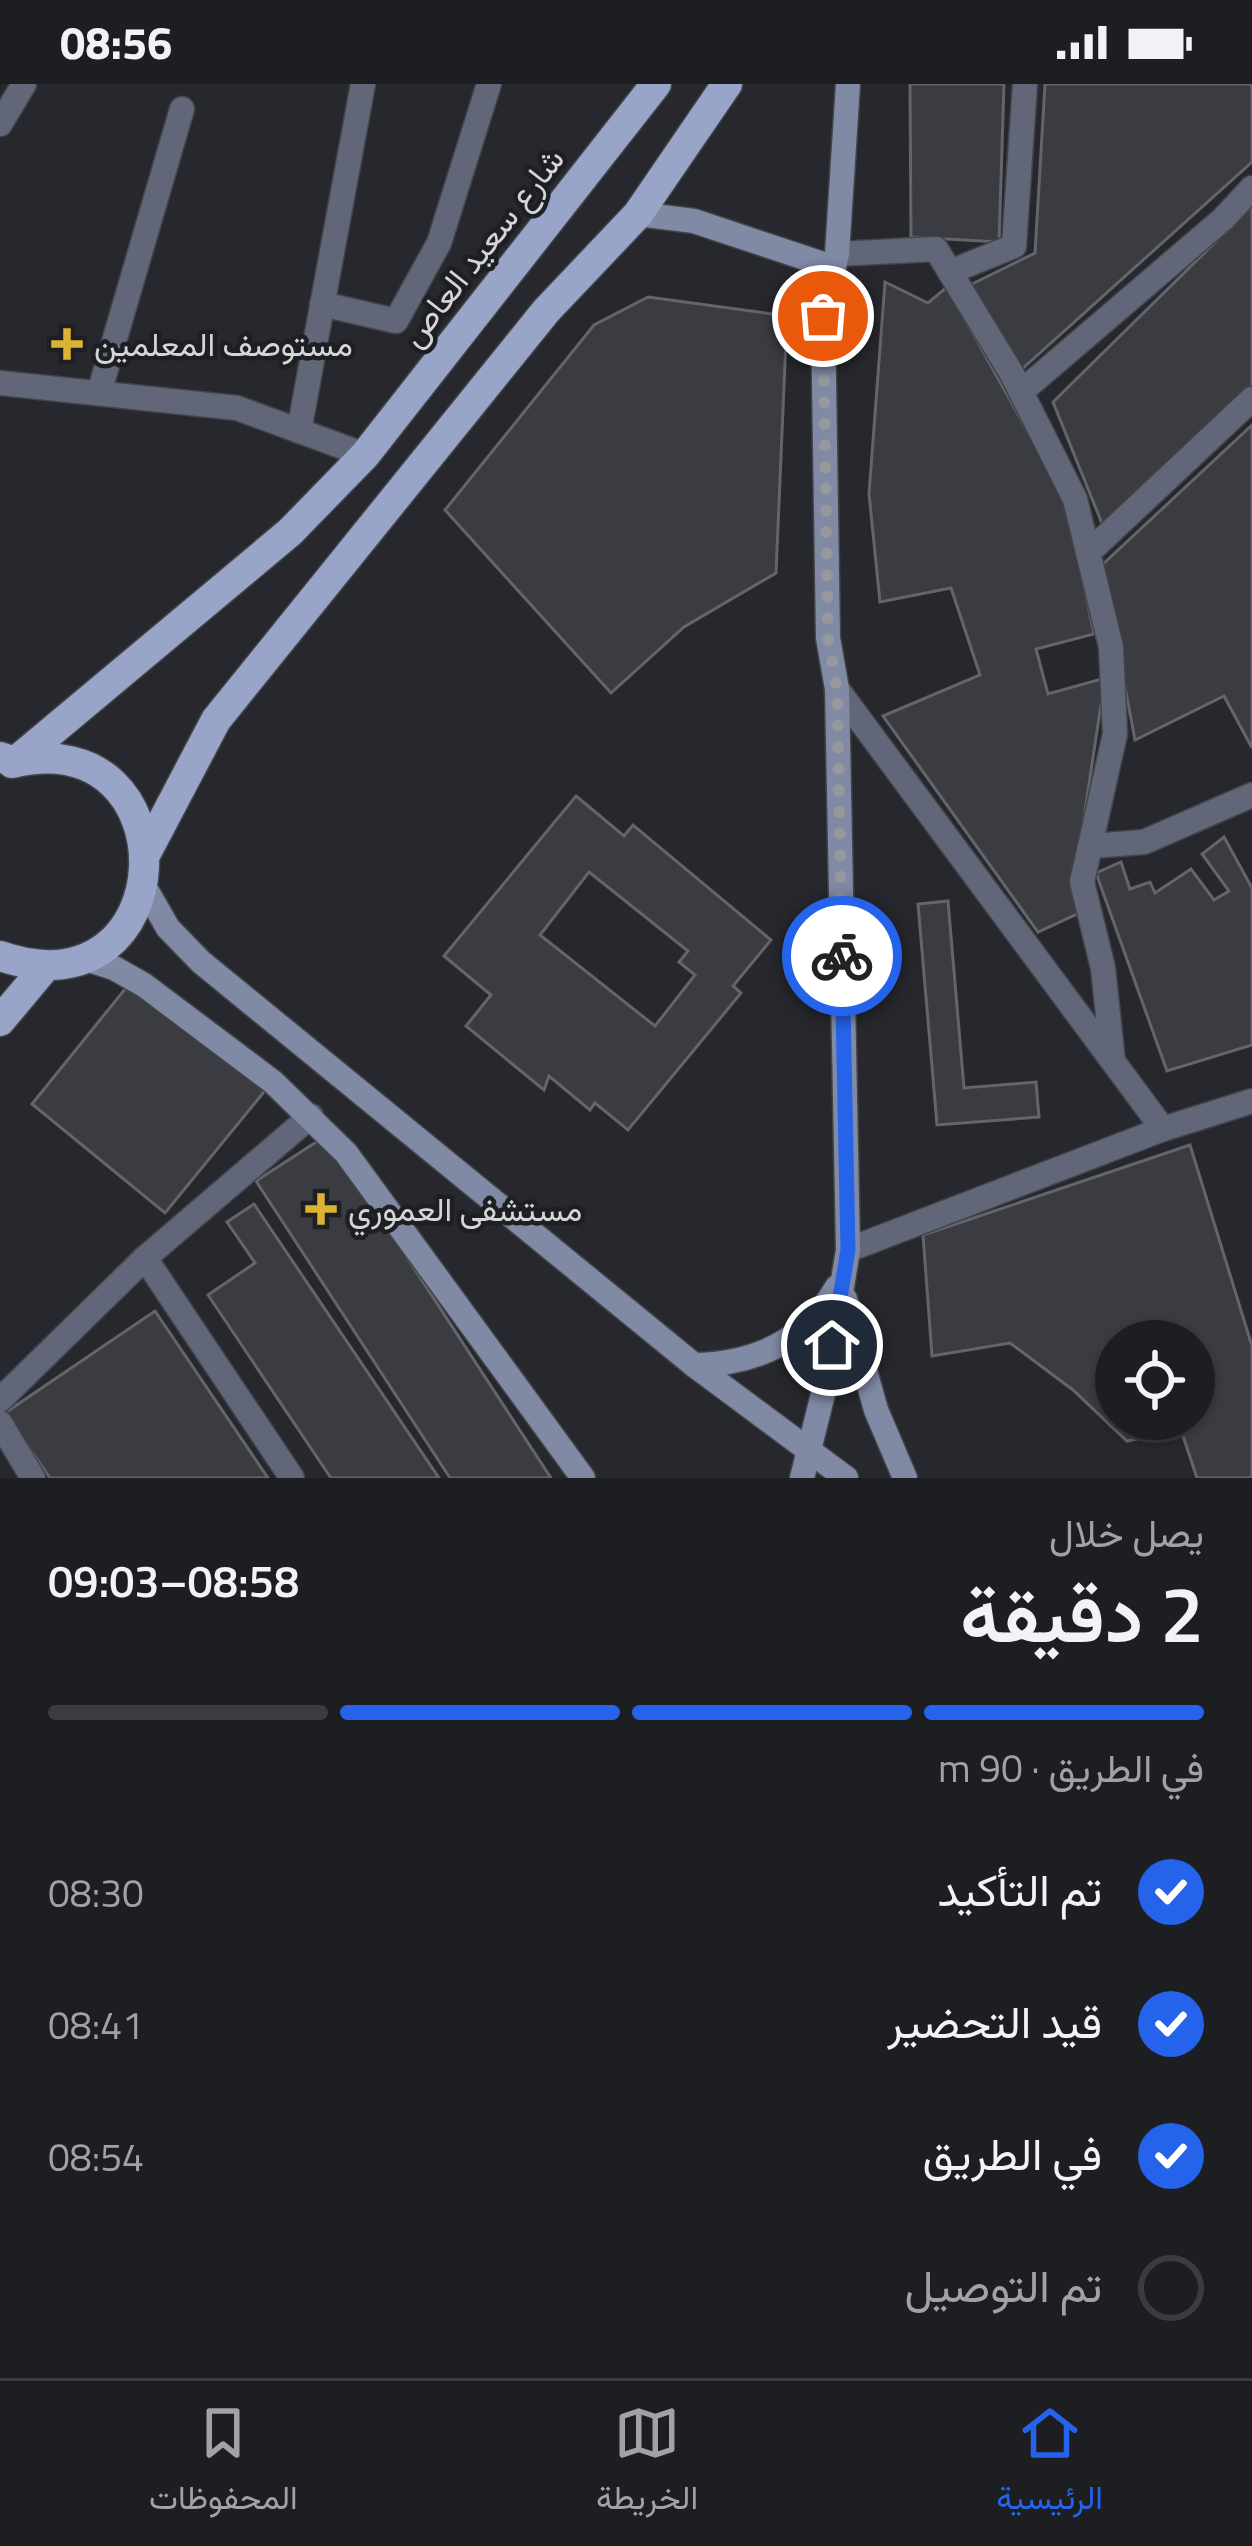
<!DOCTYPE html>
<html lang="ar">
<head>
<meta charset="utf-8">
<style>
	:root { --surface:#1c1e22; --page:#292b2f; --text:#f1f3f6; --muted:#a0a2a5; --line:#3a3c40; --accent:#2563eb }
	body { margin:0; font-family:"Titillium Web",Vazirmatn,sans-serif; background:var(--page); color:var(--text); direction:rtl; height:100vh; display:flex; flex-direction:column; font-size:45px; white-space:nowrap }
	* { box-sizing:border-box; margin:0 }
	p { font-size:39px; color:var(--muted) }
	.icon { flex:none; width:66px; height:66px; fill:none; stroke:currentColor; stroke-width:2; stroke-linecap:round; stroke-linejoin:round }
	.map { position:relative; height:1394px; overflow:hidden; direction:ltr }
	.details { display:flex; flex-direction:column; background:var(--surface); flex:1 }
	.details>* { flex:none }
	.tools { position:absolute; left:1095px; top:1236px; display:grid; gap:24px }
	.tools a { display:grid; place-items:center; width:120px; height:120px; border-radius:50%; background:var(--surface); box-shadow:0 3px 9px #0004,0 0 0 3px var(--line); font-size:60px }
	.pin { position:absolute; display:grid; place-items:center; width:102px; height:102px; color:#fff; margin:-51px; border:6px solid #fff; border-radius:50%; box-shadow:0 3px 12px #0007 }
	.courier { position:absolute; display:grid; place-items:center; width:120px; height:120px; margin:-60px; border:9px solid #2563eb; border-radius:50%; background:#fff; color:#222; box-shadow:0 3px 15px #0007 }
	.head em { font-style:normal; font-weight:600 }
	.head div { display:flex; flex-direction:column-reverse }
	.head { display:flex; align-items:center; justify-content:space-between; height:204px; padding:0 48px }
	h1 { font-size:78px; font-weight:600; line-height:90px }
	.bar { display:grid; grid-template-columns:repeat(4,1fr); gap:18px 12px; align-content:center; height:144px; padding:0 48px }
	.bar i { height:15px; border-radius:9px; background:var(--line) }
	.bar .current { background:var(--accent) }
	.bar p { grid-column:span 4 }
	ol { padding:0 48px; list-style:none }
	li { display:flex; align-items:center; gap:36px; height:132px }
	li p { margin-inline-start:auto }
	li .icon { padding:12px; border-radius:50%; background:var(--accent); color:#fff; stroke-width:4 }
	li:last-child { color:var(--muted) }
	li i { width:66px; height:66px; border:6px solid var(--line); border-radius:50% }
	.status { display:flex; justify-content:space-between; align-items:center; height:84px; padding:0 60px; background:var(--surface); direction:ltr }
	.status svg { height:33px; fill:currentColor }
	.tabs { display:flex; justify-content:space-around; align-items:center; height:168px; border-top:3px solid var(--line); background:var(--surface); font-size:33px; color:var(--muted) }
	.tabs a { display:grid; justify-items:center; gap:6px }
	.tabs .current { color:var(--accent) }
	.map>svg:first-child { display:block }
	.building { fill:#3a3c41; stroke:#63656b; stroke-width:3; fill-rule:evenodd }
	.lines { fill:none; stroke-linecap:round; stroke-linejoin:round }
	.minor-casing { stroke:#424449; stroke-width:27 }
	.secondary-casing { stroke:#424449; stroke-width:27 }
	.primary-casing { stroke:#424449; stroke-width:33 }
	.minor { stroke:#616778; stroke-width:24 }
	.secondary { stroke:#818aa5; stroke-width:24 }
	.primary { stroke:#99a5c8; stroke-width:30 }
	.done { stroke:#97989d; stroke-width:12; stroke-dasharray:0 21.6 }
	.route { stroke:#2563eb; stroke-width:15 }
	.poi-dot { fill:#dcb233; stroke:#1d1f23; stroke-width:4.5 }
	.labels { text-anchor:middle; stroke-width:9; stroke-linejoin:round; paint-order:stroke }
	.street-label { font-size:33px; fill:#d4d5d9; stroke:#1d1f23 }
	.poi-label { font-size:33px; fill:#d4d5d9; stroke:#1d1f23; text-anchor:start }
</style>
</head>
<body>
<div class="status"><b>08:56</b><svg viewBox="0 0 49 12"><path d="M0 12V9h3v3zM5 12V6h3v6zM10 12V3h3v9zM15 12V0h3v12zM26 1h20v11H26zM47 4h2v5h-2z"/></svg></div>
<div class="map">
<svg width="1252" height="1394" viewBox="0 0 1252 1394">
	<rect width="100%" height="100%" fill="#26282d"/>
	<g class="building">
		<path d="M 910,0 L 1004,0 L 999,158 L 911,153 Z"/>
		<path d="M 1045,0 L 1252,0 L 1252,78 L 1022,285 L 970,201 L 1035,169 Z"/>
		<path d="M 1252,122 L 1252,306 L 1103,442 L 1053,318 Z"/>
		<path d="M 885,198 L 928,219 L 947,203 L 1066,416 L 1094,550 L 1036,565 L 1048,610 L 1105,594 L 1078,773 L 1077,830 L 1038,848 L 883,632 L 980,591 L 951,504 L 880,518 L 869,410 Z"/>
		<path d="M 648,213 L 787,232 L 776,489 L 684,543 L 611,609 L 445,426 L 594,241 Z"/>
		<path d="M 1252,341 L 1252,664 L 1224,612 L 1135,656 L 1102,481 Z"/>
		<path d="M 576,712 L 624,752 L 633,741 L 771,856 L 733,902 L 741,909 L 628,1046 L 595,1019 L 590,1026 L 549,992 L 544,1006 L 466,942 L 491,911 L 444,872 ZM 589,788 L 688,867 L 679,878 L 695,891 L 655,942 L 540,851 Z"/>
		<path d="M 1224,753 L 1252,804 L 1252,961 L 1167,987 L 1096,789 L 1121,778 L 1130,805 L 1150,798 L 1155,809 L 1191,785 L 1214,816 L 1229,807 L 1202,770 Z"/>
		<path d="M 948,817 L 964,1004 L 1036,998 L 1039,1033 L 937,1041 L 918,820 Z"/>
		<path d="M 138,889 L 272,998 L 165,1129 L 32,1020 Z"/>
		<path d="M 327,1051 L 551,1394 L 450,1394 L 256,1097 Z"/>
		<path d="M 1190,1061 L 1252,1262 L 1252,1394 L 1197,1394 L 1181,1346 L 1127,1357 L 1073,1306 L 1010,1259 L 932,1272 L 923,1151 ZM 1116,1257 L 1194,1257 L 1194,1335 L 1116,1335 Z"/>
		<path d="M 254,1120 L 439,1394 L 331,1394 L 208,1211 L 255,1179 L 227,1138 Z"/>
		<path d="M 155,1227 L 268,1394 L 50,1394 L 5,1329 Z"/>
	</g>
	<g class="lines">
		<g class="minor-casing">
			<g id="minor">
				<path d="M 0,40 L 24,0"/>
				<path d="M 837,170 L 936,165 L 1012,290 L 1075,415 L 1111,563 L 1115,650 L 1082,798 L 1103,884 L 1113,977"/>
				<path d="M 950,188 L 1014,162 L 1025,0"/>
				<path d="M 322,220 L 396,237 L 439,159 L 489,0"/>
				<path d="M 0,299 L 237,324 L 365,371"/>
				<path d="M 1021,308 L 1223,135 L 1252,104"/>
				<path d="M 99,309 L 182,25"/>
				<path d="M 299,347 L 363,0"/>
				<path d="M 1088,469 L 1252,315"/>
				<path d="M 837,605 L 1163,1045"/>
				<path d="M 1092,762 L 1144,758 L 1252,711"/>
				<path d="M 848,1166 L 1163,1045 L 1252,1017"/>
				<path d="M 145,1174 L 292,1394"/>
				<path d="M 0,1316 L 145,1174 L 311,1032"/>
				<path d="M 0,1339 L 33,1394"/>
			</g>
		</g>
		<g class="secondary-casing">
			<g id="secondary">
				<path d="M 638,130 L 694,137 L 832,183"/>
				<path d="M 144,802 L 168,844 L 201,878 L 694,1281 L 846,1394"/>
				<path d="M 83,874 L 114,884 L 144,901 L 273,998 L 346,1069 L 583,1394"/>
				<path d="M 845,1215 L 876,1326 L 905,1394"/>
				<path d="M 694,1281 C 755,1280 805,1258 837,1203"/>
				<path d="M 802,1394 L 827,1294 L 848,1166 L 837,605 L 828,554 L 823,232 L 837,170 L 848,0"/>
			</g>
		</g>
		<g class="primary-casing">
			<g id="primary">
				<path d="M 0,673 L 15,678 L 290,448 L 365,371 L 656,0"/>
				<path d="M 146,769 L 216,636 L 546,227 L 638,130 L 727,0"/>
				<path d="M 0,872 C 186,936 194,635 12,679"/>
				<path d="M 0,937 L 46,882"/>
			</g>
		</g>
		<use href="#minor" class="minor"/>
		<use href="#secondary" class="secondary"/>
		<use href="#primary" class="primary"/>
	</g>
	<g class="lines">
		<path class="done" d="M 823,232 L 828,554 L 837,605 L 842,872"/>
		<path class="route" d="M 832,1261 L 848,1166 L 842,872"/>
	</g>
	<g class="poi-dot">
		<path d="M61 242h12v12h12v12h-12v12h-12v-12h-12v-12h12z"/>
		<path d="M315 1107h12v12h12v12h-12v12h-12v-12h-12v-12h12z"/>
	</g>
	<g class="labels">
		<g class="street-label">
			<text transform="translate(482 163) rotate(-52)" y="12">شارع سعيد العاص</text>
		</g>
		<g class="poi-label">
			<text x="94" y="272">مستوصف المعلمين</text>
			<text x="348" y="1137">مستشفى العموري</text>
		</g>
	</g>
</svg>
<div class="tools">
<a><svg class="icon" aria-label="locate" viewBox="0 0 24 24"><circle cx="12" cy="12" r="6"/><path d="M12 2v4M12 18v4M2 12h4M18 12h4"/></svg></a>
</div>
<div class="pin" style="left:823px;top:232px;background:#ea580c"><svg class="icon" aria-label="bag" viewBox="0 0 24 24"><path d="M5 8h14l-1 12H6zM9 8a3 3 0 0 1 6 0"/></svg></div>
<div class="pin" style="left:832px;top:1261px;background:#1f2937"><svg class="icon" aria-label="home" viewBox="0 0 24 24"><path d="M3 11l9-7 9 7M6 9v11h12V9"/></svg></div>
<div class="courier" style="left:842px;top:872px"><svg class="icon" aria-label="bike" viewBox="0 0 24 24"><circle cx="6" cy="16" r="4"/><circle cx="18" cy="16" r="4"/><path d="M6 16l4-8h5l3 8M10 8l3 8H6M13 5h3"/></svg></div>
</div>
<section class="details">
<div class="head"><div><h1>2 دقيقة</h1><p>يصل خلال</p></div><em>08:58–09:03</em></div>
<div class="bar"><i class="current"></i><i class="current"></i><i class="current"></i><i></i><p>في الطريق · 90 m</p></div>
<ol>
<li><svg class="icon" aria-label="check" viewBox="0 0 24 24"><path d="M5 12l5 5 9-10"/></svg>تم التأكيد<p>08:30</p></li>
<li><svg class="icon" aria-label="check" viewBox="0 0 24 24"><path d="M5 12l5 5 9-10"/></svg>قيد التحضير<p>08:41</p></li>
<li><svg class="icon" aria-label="check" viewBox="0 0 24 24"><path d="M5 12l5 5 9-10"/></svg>في الطريق<p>08:54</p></li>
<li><i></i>تم التوصيل</li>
</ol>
</section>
<nav class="tabs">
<a class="current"><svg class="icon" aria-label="home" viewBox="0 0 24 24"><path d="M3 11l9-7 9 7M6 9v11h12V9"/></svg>الرئيسية</a>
<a><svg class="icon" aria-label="map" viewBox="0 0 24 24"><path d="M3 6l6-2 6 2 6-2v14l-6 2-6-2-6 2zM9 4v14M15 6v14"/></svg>الخريطة</a>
<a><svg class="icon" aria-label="saved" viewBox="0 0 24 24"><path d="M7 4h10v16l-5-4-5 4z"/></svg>المحفوظات</a>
</nav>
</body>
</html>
